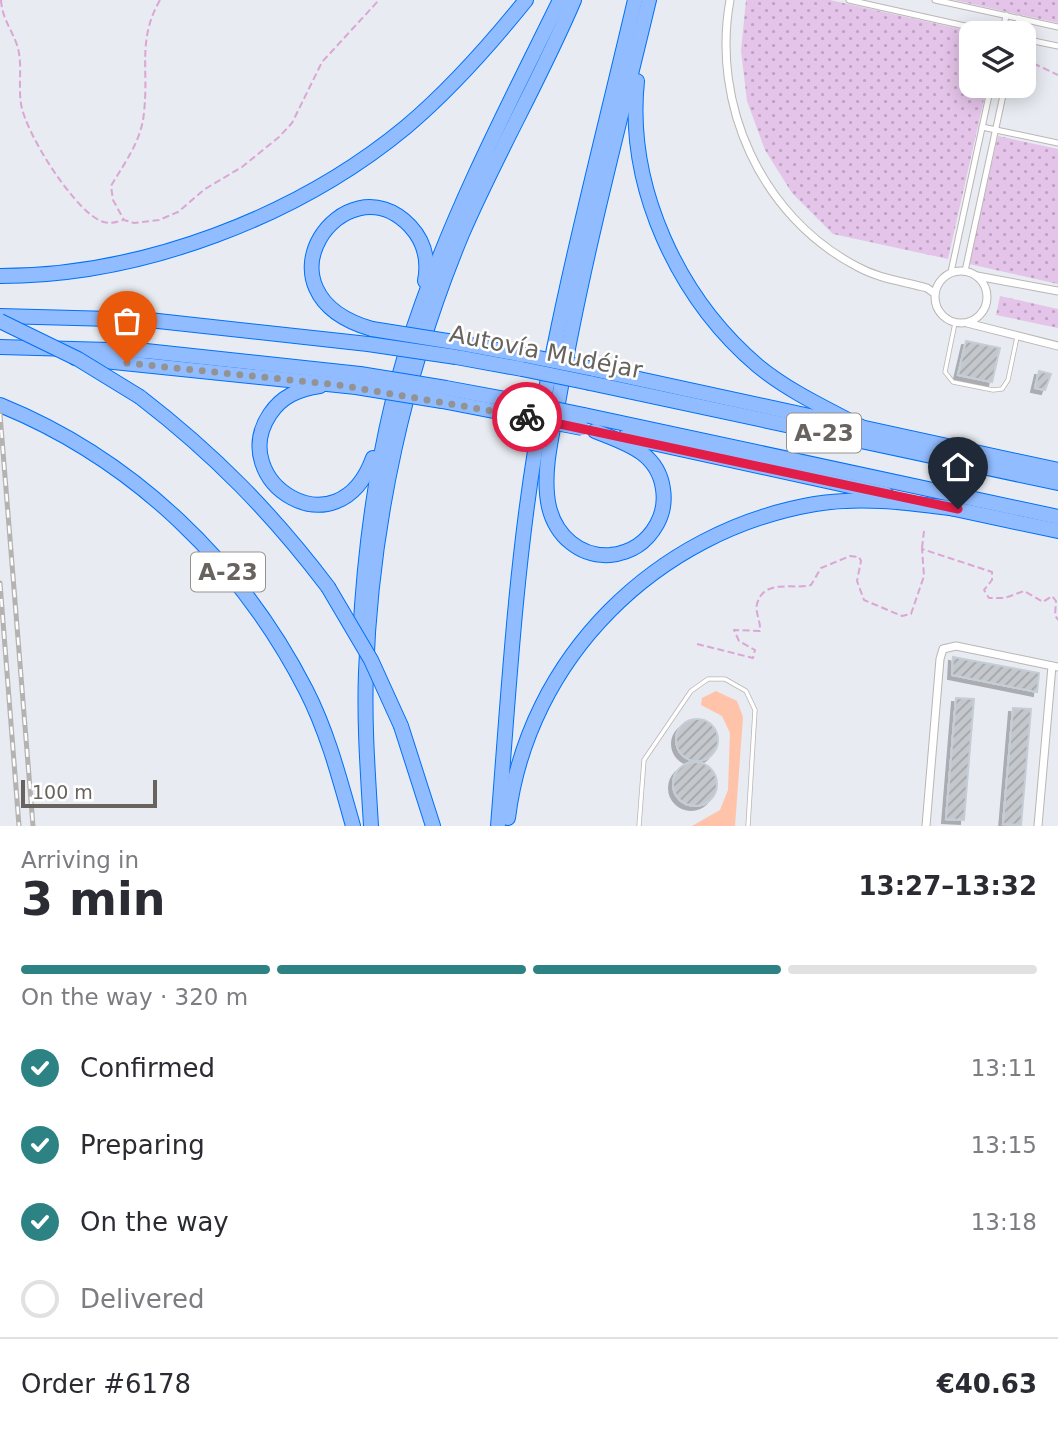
<!DOCTYPE html>
<html lang="en">
<head>
<meta charset="utf-8">
<style>
	:root { --surface:#fff; --page:#f7f7f7; --text:#2b2b33; --muted:#7c7c81; --line:#e1e1e2; --accent:#2d8383 }
	body { margin:0; font-family:"DejaVu Sans",sans-serif; background:var(--page); color:var(--text); height:100vh; display:flex; flex-direction:column; font-size:26px; white-space:nowrap }
	* { box-sizing:border-box; margin:0 }
	p { font-size:23px; color:var(--muted) }
	.icon { flex:none; width:38px; height:38px; fill:none; stroke:currentColor; stroke-width:2; stroke-linecap:round; stroke-linejoin:round }
	.map { position:relative; height:826px; overflow:hidden }
	.side { display:flex; flex-direction:column; background:var(--surface); flex:1 }
	.side>* { flex:none }
	.controls { position:absolute; left:959px; top:21px; display:grid; gap:14px }
	.controls a { display:grid; place-items:center; width:77px; height:77px; border-radius:14px; background:var(--surface); box-shadow:0 4px 18px #0003; font-size:35px }
	.scale { position:absolute; left:21px; bottom:18px; width:136px; box-sizing:border-box; padding-left:7px; border:4px solid #68635f; border-top:0; font-size:19px; line-height:24px; white-space:nowrap; color:#68635f; -webkit-text-stroke:5px #fff; paint-order:stroke }
	.pin { position:absolute; display:grid; place-items:center; width:60px; height:60px; color:#fff; margin:-72px -30px; border-radius:50% 50% 50% 0; rotate:-45deg; box-shadow:0 0 7px #0007 }
	.pin .icon { rotate:45deg }
	.courier { position:absolute; display:grid; place-items:center; width:70px; height:70px; margin:-35px; border:5px solid #e11d48; border-radius:50%; background:#fff; color:#222; box-shadow:0 2px 9px #0007 }
	.summary em { font-style:normal; font-weight:700 }
	.summary div { display:flex; flex-direction:column-reverse }
	.summary { display:flex; align-items:center; justify-content:space-between; height:119px; padding:0 21px }
	h1 { font-size:46px; font-weight:700; line-height:52px }
	.bar { display:grid; grid-template-columns:repeat(4,1fr); gap:10px 7px; align-content:center; height:84px; padding:0 21px }
	.bar i { height:9px; border-radius:5px; background:var(--line) }
	.bar .current { background:var(--accent) }
	.bar p { grid-column:span 4 }
	.line { display:flex; align-items:center; gap:18px; padding:0 21px; border-top:2px solid var(--line) }
	.line div { flex:1 }
	ol { padding:0 21px; list-style:none }
	li { display:flex; align-items:center; gap:21px; height:77px }
	li p { margin-inline-start:auto }
	li .icon { padding:7px; border-radius:50%; background:var(--accent); color:#fff; stroke-width:4 }
	li:last-child { color:var(--muted) }
	li i { width:38px; height:38px; border:4px solid var(--line); border-radius:50% }
	.map>svg:first-child { display:block }
	.grass { fill:url(#grass-dots) }
	.water { fill:#ffc3aa }
	.building { fill:url(#building-hatch); stroke:#c5cdd6; stroke-width:2; filter:url(#shadow) }
	.lines { fill:none; stroke-linecap:round; stroke-linejoin:round }
	.service-casing { stroke:#bab6b3; stroke-width:5 }
	.pedestrian-casing { stroke:#bab6b3; stroke-width:7 }
	.minor-casing { stroke:#bab6b3; stroke-width:9 }
	.motorway-casing { stroke:#0070f9; stroke-width:16 }
	.path { stroke:#dba6d5; stroke-width:2; stroke-dasharray:7 3.5; stroke-linecap:butt }
	.service { stroke:#fff; stroke-width:3.5 }
	.pedestrian { stroke:#fff; stroke-width:5 }
	.minor { stroke:#fff; stroke-width:7 }
	.motorway { stroke:#91bcff; stroke-width:14 }
	.rail-casing { stroke:#b4b3b2; stroke-width:5 }
	.rail { stroke:#fff; stroke-width:2.5; stroke-dasharray:8; stroke-linecap:butt }
	.motorway-bridge-casing { stroke:#0070f9; stroke-width:16; stroke-linecap:butt }
	.motorway-bridge { stroke:#91bcff; stroke-width:14 }
	.done { stroke:#959392; stroke-width:7; stroke-dasharray:0 12.6 }
	.route { stroke:#e11d48; stroke-width:9 }
	.labels { text-anchor:middle; stroke-width:5; stroke-linejoin:round; paint-order:stroke }
	.shield { fill:#fff; stroke:#95928f; stroke-width:2 }
	.shield-label { font-size:23px; font-weight:bold; fill:#68635f }
	.street-label { font-size:24px; fill:#68635f; stroke:#fff }
</style>
</head>
<body>
<div class="map">
<svg width="1058" height="826" viewBox="0 0 1058 826">
	<defs>
		<pattern id="grass-dots" width="8" height="8" patternUnits="userSpaceOnUse" patternTransform="scale(1.75)"><rect width="8" height="8" fill="#e4c4e9"/><path d="M2 2h.1M6 6h.1" fill="none" stroke="#bda3c0" stroke-width="1.8" stroke-linecap="round"/></pattern>
		<pattern id="building-hatch" width="6" height="6" patternUnits="userSpaceOnUse" patternTransform="scale(1.75)"><rect width="6" height="6" fill="#c4c8cc"/><path d="M-1 1l2-2M0 6l6-6M5 7l2-2" fill="none" stroke="#a3a6a9"/></pattern>
		<filter id="shadow"><feDropShadow dx="-4" dy="4" stdDeviation="0" flood-color="#0004"/></filter>
	</defs>
	<rect width="100%" height="100%" fill="#e8ebf1"/>
	<g class="grass">
		<path d="M 746,0 L 830,0 L 978,33 L 971,33 L 971,86 L 987,86 L 948,259 L 833,234 L 792,193 L 765,150 L 747,101 L 741,51 Z"/>
		<path d="M 954,0 L 1058,0 L 1058,23 Z"/>
		<path d="M 998,136 L 1058,149 L 1058,284 L 969,264 Z"/>
		<path d="M 1000,296 L 1058,309 L 1058,328 L 996,315 Z"/>
	</g>
	<path class="water" d="M 716,691 L 737,701 L 743,717 L 735,826 L 692,826 L 720,810 L 728,790 L 730,733 L 722,716 L 701,705 L 702,698 Z"/>
	<g class="building">
		<path d="M 966,341 L 1000,348 L 992,382 L 958,375 Z"/>
		<path d="M 1039,371 L 1051,374 L 1045,390 L 1035,388 Z"/>
		<path d="M 953,657 L 1039,673 L 1037,692 L 952,675 Z"/>
		<path d="M 956,698 L 974,699 L 964,820 L 946,819 Z"/>
		<path d="M 1013,708 L 1031,709 L 1021,825 L 1003,824 Z"/>
		<circle cx="697" cy="740" r="21"/>
		<circle cx="695" cy="784" r="22"/>
	</g>
	<g class="lines">
		<g class="service-casing">
			<g id="service">
				<path d="M 955,323 L 945,372 L 953,382 L 993,390 L 1002,389 L 1008,380 L 1017,337"/>
				<path d="M 639,826 L 644,760 L 691,691 L 708,679 L 725,679 L 746,691 L 755,710 L 748,826"/>
			</g>
		</g>
		<g class="pedestrian-casing">
			<g id="pedestrian">
				<path d="M 849,0 L 996,33"/>
				<path d="M 935,0 L 1058,27"/>
				<path d="M 1003,33 L 1006,15"/>
				<path d="M 1016,33 L 1019,18"/>
				<path d="M 1024,39 L 1058,46"/>
				<path d="M 982,127 L 1058,143"/>
				<path d="M 965,271 L 1005,86"/>
				<path d="M 951,272 L 991,86"/>
			</g>
		</g>
		<g class="minor-casing">
			<g id="minor">
				<path d="M 730,0 C 711,104 761,216 856,266 C 879,279 902,281 927,288 L 934,293"/>
				<circle cx="961" cy="297" r="26"/>
				<path d="M 977,276 L 1058,291"/>
				<path d="M 967,323 L 1058,346"/>
				<path d="M 926,826 L 940,659 L 943,649 L 956,646 L 1058,667"/>
				<path d="M 1038,826 L 1052,666"/>
			</g>
		</g>
		<g class="motorway-casing">
			<g id="motorway">
				<path d="M 637,81 C 626,187 678,298 758,366 C 791,393 832,411 869,431"/>
				<path d="M 0,276 C 142,276 297,217 406,127 C 451,89 489,46 526,0"/>
				<path d="M 0,316 L 149,320 L 368,344"/>
				<path d="M 372,329 C 247,293 345,158 410,226 C 425,242 429,260 425,281"/>
				<path d="M 460,343 L 524,355"/>
				<path d="M 0,347 L 146,351 L 360,374"/>
				<path d="M 456,357 L 522,369"/>
				<path d="M 75,358 L 356,387"/>
				<path d="M 593,369 L 1058,470"/>
				<path d="M 590,383 L 1058,483"/>
				<path d="M 320,386 C 299,389 282,396 270,414 C 225,481 338,555 373,458"/>
				<path d="M 446,388 L 516,401"/>
				<path d="M 140,397 C 214,454 271,512 328,587"/>
				<path d="M 442,401 L 514,415"/>
				<path d="M 0,405 C 133,459 241,563 306,690 C 328,733 340,780 353,826"/>
				<path d="M 584,415 L 1058,517"/>
				<path d="M 595,431 C 625,443 658,452 663,489 C 665,502 663,513 657,524 C 647,542 631,553 610,555 C 580,557 556,536 549,507 C 541,471 554,428 560,392 C 583,260 618,130 649,0"/>
				<path d="M 625,437 L 886,494"/>
				<path d="M 950,508 L 1058,531"/>
				<path d="M 360,637 C 366,524 383,411 422,304 C 459,199 511,100 560,0"/>
				<path d="M 401,726 L 433,826"/>
				<path d="M 508,818 C 528,657 657,531 815,504 C 863,496 910,503 958,509"/>
				<path d="M 371,826 C 368,775 364,723 366,672 C 371,524 405,371 462,234 C 496,155 540,80 574,0"/>
				<path d="M 498,826 C 508,701 515,575 535,451 C 560,299 600,150 635,0"/>
			</g>
		</g>
		<g class="path">
			<path d="M 1,0 C 2,18 11,28 17,45 C 23,63 18,85 21,104 C 26,134 71,204 97,219 C 106,225 114,223 123,220"/>
			<path d="M 160,0 C 137,40 149,69 144,112 C 142,140 125,162 111,186 L 113,200 L 124,220 L 134,223 L 159,220 L 178,212 L 205,189 L 242,167 L 279,137 L 292,123 L 322,62 L 379,0"/>
			<path d="M 1024,59 L 1058,75"/>
			<path d="M 922,548 L 924,531"/>
			<path d="M 697,644 L 753,658 L 755,650 L 739,641 L 734,630 L 760,631 C 761,622 755,613 757,604 C 764,578 793,590 811,585 L 821,568 L 850,556 L 859,557 L 861,561 L 857,581 L 864,600 L 902,616 L 911,614 L 924,576 L 922,549 L 992,572 L 992,580 L 984,590 L 989,598 L 1005,598 L 1024,591 L 1043,602 L 1052,596 L 1056,601 L 1055,615 L 1058,620"/>
		</g>
		<use href="#service" class="service"/>
		<use href="#pedestrian" class="pedestrian"/>
		<use href="#minor" class="minor"/>
		<use href="#motorway" class="motorway"/>
		<g class="rail-casing">
			<g id="rail">
				<path d="M 0,414 L 33,826"/>
				<path d="M 0,583 L 19,826"/>
			</g>
		</g>
		<use href="#rail" class="rail"/>
		<g class="motorway-bridge-casing">
			<g id="motorway-bridge">
				<path d="M 0,321 L 78,359 L 140,397"/>
				<path d="M 372,329 L 460,343"/>
				<path d="M 368,344 L 456,357"/>
				<path d="M 524,355 L 593,369"/>
				<path d="M 522,369 L 590,383"/>
				<path d="M 360,374 L 446,388"/>
				<path d="M 356,387 L 442,401"/>
				<path d="M 516,401 L 584,415"/>
				<path d="M 514,415 L 582,428"/>
				<path d="M 328,587 L 371,660 L 401,726"/>
			</g>
		</g>
		<use href="#motorway-bridge" class="motorway-bridge"/>
	</g>
	<g class="lines">
		<path class="done" d="M 127,363 L 339,385 L 527,417"/>
		<path class="route" d="M 527,417 L 958,509"/>
	</g>
	<g class="labels">
		<g class="shield">
			<rect x="787" y="413.5" width="74" height="39" rx="5"/>
			<rect x="191" y="552.5" width="74" height="39" rx="5"/>
		</g>
		<g class="shield-label">
			<text x="824" y="441">A-23</text>
			<text x="228" y="580">A-23</text>
		</g>
		<g class="street-label">
			<text transform="translate(546 352) rotate(11)" y="8">Autovía Mudéjar</text>
		</g>
	</g>
</svg>
<div class="controls">
<a><svg class="icon" aria-label="layers" viewBox="0 0 24 24"><path d="M12 4l9 5-9 5-9-5zM3 14l9 5 9-5"/></svg></a>
</div>
<div class="scale">100 m</div>
<div class="pin" style="left:127px;top:363px;background:#ea580c"><svg class="icon" aria-label="bag" viewBox="0 0 24 24"><path d="M5 8h14l-1 12H6zM9 8a3 3 0 0 1 6 0"/></svg></div>
<div class="pin" style="left:958px;top:509px;background:#1f2937"><svg class="icon" aria-label="home" viewBox="0 0 24 24"><path d="M3 11l9-7 9 7M6 9v11h12V9"/></svg></div>
<div class="courier" style="left:527px;top:417px"><svg class="icon" aria-label="bike" viewBox="0 0 24 24"><circle cx="6" cy="16" r="4"/><circle cx="18" cy="16" r="4"/><path d="M6 16l4-8h5l3 8M10 8l3 8H6M13 5h3"/></svg></div>
</div>
<section class="side">
<div class="summary"><div><h1>3 min</h1><p>Arriving in</p></div><em>13:27–13:32</em></div>
<div class="bar"><i class="current"></i><i class="current"></i><i class="current"></i><i></i><p>On the way · 320 m</p></div>
<ol>
<li><svg class="icon" aria-label="check" viewBox="0 0 24 24"><path d="M5 12l5 5 9-10"/></svg>Confirmed<p>13:11</p></li>
<li><svg class="icon" aria-label="check" viewBox="0 0 24 24"><path d="M5 12l5 5 9-10"/></svg>Preparing<p>13:15</p></li>
<li><svg class="icon" aria-label="check" viewBox="0 0 24 24"><path d="M5 12l5 5 9-10"/></svg>On the way<p>13:18</p></li>
<li><i></i>Delivered</li>
</ol>
<div class="line" style="height:91px"><div>Order #6178</div><b>€40.63</b></div>
</section>
</body>
</html>
